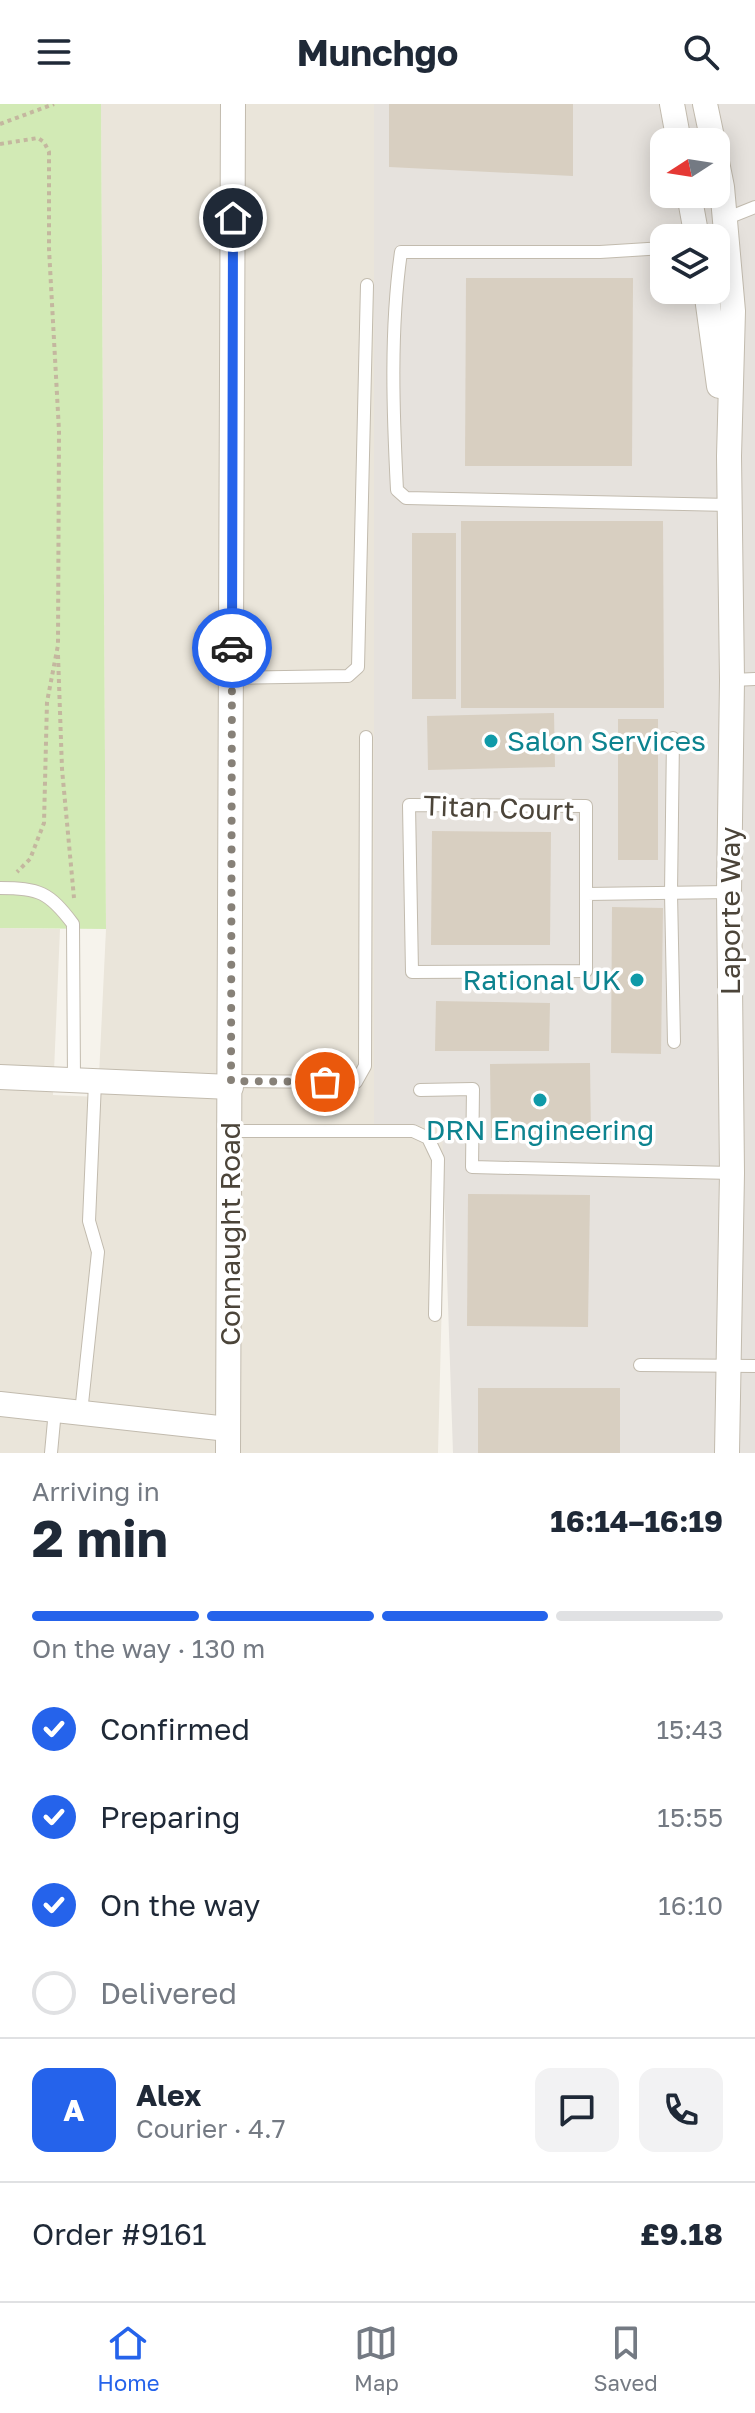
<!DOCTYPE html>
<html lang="en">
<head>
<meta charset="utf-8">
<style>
	:root { --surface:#fff; --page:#f2f2f3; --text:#1f2937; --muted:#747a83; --line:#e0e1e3; --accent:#2563eb }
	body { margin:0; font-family:"Golos Text",sans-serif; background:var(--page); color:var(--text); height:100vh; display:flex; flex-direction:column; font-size:30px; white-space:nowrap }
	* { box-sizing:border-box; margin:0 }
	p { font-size:26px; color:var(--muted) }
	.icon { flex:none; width:44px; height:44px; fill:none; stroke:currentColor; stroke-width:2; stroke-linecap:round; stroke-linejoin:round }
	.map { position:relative; height:1349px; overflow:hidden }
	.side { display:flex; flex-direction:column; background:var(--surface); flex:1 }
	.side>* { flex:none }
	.needle { width:52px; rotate:258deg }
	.controls { position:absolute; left:650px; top:24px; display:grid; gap:16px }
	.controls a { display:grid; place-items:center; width:80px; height:80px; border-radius:16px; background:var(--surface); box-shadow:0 4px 20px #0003; font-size:40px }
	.pin { position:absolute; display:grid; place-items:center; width:68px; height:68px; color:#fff; margin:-34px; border:4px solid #fff; border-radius:50%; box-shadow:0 2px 8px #0007 }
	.courier { position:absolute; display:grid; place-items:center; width:80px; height:80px; margin:-40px; border:6px solid #2563eb; border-radius:50%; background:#fff; color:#222; box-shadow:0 2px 10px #0007 }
	.overview em { font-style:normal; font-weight:700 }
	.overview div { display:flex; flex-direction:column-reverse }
	.overview { display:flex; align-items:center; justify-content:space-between; height:136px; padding:0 32px }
	h1 { font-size:52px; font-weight:700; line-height:60px }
	.bar { display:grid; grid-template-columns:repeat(4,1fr); gap:12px 8px; align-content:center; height:96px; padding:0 32px }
	.bar i { height:10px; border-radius:6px; background:var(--line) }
	.bar .active { background:var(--accent) }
	.bar p { grid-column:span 4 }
	.line { display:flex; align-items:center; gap:20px; padding:0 32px; border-top:2px solid var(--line) }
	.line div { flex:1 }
	.round { display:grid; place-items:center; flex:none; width:84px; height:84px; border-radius:16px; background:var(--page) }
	ol { padding:0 32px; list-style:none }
	li { display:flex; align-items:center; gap:24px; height:88px }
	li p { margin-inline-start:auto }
	li .icon { padding:8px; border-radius:50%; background:var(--accent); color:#fff; stroke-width:4 }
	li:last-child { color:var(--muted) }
	li i { width:44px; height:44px; border:4px solid var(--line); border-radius:50% }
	header { display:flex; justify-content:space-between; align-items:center; height:104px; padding:0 32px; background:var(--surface); font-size:36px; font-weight:700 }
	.tab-bar { display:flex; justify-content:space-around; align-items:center; height:112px; border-top:2px solid var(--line); background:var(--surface); font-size:22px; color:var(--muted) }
	.tab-bar a { display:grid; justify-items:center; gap:4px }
	.tab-bar .active { color:var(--accent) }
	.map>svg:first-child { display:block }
	.residential { fill:#eae5da }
	.industrial { fill:#e6e2dd; fill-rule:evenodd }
	.green { fill:#d2eab5 }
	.building { fill:#d8cfc1 }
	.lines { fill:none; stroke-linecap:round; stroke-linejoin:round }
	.lane-casing { stroke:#c2bbae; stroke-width:14 }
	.street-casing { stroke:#c2bbae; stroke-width:26 }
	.path { stroke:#c4b79f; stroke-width:4; stroke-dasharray:4 4; stroke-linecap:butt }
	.lane { stroke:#fff; stroke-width:12 }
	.street { stroke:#fff; stroke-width:24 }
	.done { stroke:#878178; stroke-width:8; stroke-dasharray:0 14.4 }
	.route { stroke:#2563eb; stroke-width:10 }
	.culture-dot { fill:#0f9aa8; stroke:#fff; stroke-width:3 }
	.labels { text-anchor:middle; stroke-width:7; stroke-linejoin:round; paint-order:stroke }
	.culture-label { font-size:28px; fill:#0d838f; stroke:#fff; text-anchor:start }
	.street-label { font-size:28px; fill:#4b4439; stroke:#fff }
</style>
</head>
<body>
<header><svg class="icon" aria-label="menu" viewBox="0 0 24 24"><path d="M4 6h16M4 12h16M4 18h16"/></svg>Munchgo<svg class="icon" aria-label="search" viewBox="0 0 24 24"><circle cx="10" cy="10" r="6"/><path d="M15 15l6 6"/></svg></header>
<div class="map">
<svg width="755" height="1349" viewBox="0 0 755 1349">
	<rect width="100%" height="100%" fill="#f6f3ec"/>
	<path class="residential" d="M 101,0 L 374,0 L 374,1019 L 442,1022 L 445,1076 L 438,1349 L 0,1349 L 0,824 L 60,825 L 53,991 L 98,993 L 106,825 Z"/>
	<path class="industrial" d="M 374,0 L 755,0 L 755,1349 L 453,1349 L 442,1022 L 374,1020 ZM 664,38 L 716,38 L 716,90 L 664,90 ZM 664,134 L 716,134 L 716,186 L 664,186 Z"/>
	<path class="green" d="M 0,0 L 101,0 L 106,825 L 0,824 Z"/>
	<g class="building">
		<path d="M 389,0 L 573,0 L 573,72 L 389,63 Z"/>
		<path d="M 466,174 L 633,174 L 632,362 L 465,362 Z"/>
		<path d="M 461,417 L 663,417 L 664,604 L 461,604 Z"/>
		<rect x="412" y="429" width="44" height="166"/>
		<path d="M 554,609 L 555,663 L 428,666 L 427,612 Z"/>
		<rect x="618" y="615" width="40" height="141"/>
		<path d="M 432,727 L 551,728 L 550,841 L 431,841 Z"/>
		<path d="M 612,803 L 663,804 L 661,950 L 611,949 Z"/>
		<path d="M 436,897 L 550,899 L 549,947 L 435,947 Z"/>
		<path d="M 590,959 L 591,1033 L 491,1034 L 490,960 Z"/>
		<path d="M 468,1090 L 590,1091 L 588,1223 L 467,1222 Z"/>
		<rect x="478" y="1284" width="142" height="65"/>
	</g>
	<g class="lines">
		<g class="lane-casing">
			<g id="lane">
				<path d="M 725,115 L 755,103"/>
				<path d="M 664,144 L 600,148 L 401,148 C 390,225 393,308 397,386 L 406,394 L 730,401"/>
				<path d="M 232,574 L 348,572 L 358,563 L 367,181"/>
				<path d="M 732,576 L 755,575"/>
				<path d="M 673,634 L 671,789 L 674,938"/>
				<path d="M 0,784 C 39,784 49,788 73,820 L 74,977"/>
				<path d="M 586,790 L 586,702 L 409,701 L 412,868 L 586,867 L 586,790 L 729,788"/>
				<path d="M 231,977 L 356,978 L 365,962 L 366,633"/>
				<path d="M 420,986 L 473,985 L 472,1063 L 732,1069"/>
				<path d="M 230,1027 L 413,1027 L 428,1034 L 438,1055 L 435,1211"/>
				<path d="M 640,1261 L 755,1262"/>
				<path d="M 81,1309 L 98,1148 L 89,1117 L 95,978"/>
				<path d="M 51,1349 L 55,1306"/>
			</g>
		</g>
		<g class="street-casing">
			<g id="street">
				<path d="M 672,0 L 679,38"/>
				<path d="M 705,0 L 713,38"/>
				<path d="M 716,53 L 722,83 L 733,207 L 729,352 L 732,576 L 729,788 L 732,1069 L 727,1349"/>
				<path d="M 689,90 L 697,134"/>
				<path d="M 706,186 L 719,282"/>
				<path d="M 0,973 L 231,983"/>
				<path d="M 0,1300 L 228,1325"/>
				<path d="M 228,1349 L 233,0"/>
			</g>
		</g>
		<g class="path">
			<path d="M 0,20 L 54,0"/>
			<path d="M 0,40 L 38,34 L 44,38 L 49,48 L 49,145 L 59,327 L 58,541 L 47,598 L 44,719 L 30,755 L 17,768"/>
			<path d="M 58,551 L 62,665 L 74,794"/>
		</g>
		<use href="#lane" class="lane"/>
		<use href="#street" class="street"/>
	</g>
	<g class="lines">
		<path class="done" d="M 232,544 L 231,977 L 325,978"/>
		<path class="route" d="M 232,544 L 233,114"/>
	</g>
	<g class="culture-dot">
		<circle cx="491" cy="637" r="8"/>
		<circle cx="637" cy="876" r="8"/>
		<circle cx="540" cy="996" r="8"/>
	</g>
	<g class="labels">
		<g class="culture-label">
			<text x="507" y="647">Salon Services</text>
			<text x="621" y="886" text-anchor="end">Rational UK</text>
			<text x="540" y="1036" text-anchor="middle">DRN Engineering</text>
		</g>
		<g class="street-label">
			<text transform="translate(499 704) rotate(2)" y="10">Titan Court</text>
			<text transform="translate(730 807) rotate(-90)" y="10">Laporte Way</text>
			<text transform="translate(230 1130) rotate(-90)" y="10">Connaught Road</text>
		</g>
	</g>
</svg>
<div class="controls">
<a><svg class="needle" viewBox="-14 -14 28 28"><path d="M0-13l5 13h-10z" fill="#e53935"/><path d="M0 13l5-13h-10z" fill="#747a83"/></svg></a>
<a><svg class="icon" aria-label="layers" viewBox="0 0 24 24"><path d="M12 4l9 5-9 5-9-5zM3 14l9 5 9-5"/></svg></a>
</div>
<div class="pin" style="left:325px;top:978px;background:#ea580c"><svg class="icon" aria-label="bag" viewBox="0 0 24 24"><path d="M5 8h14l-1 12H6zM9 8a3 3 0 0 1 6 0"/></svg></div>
<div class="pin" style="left:233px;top:114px;background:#1f2937"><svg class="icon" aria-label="home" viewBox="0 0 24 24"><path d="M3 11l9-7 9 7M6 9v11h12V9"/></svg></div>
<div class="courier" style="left:232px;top:544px"><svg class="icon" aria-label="car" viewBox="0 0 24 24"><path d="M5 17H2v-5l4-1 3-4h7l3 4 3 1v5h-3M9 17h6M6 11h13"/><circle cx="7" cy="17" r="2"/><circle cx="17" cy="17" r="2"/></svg></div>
</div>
<section class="side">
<div class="overview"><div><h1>2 min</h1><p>Arriving in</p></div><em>16:14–16:19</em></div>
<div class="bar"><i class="active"></i><i class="active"></i><i class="active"></i><i></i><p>On the way · 130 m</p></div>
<ol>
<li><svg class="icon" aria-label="check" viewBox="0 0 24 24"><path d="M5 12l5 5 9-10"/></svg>Confirmed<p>15:43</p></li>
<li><svg class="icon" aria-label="check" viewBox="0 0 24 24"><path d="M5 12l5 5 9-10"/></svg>Preparing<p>15:55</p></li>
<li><svg class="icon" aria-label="check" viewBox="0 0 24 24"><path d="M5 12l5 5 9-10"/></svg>On the way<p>16:10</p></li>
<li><i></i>Delivered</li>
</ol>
<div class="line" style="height:144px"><b class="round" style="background:var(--accent);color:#fff">A</b><div><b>Alex</b><p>Courier · 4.7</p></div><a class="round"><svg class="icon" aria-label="chat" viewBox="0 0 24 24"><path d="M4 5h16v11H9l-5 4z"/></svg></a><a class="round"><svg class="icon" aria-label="phone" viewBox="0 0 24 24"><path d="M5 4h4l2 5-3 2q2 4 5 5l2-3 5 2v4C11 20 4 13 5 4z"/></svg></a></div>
<div class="line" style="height:104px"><div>Order #9161</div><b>£9.18</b></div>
</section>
<nav class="tab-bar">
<a class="active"><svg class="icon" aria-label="home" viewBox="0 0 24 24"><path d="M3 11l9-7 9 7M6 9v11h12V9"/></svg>Home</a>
<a><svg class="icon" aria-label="map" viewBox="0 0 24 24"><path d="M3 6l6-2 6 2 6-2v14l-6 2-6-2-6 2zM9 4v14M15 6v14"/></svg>Map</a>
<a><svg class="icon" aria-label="saved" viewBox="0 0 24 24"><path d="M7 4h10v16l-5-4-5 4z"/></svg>Saved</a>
</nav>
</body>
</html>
